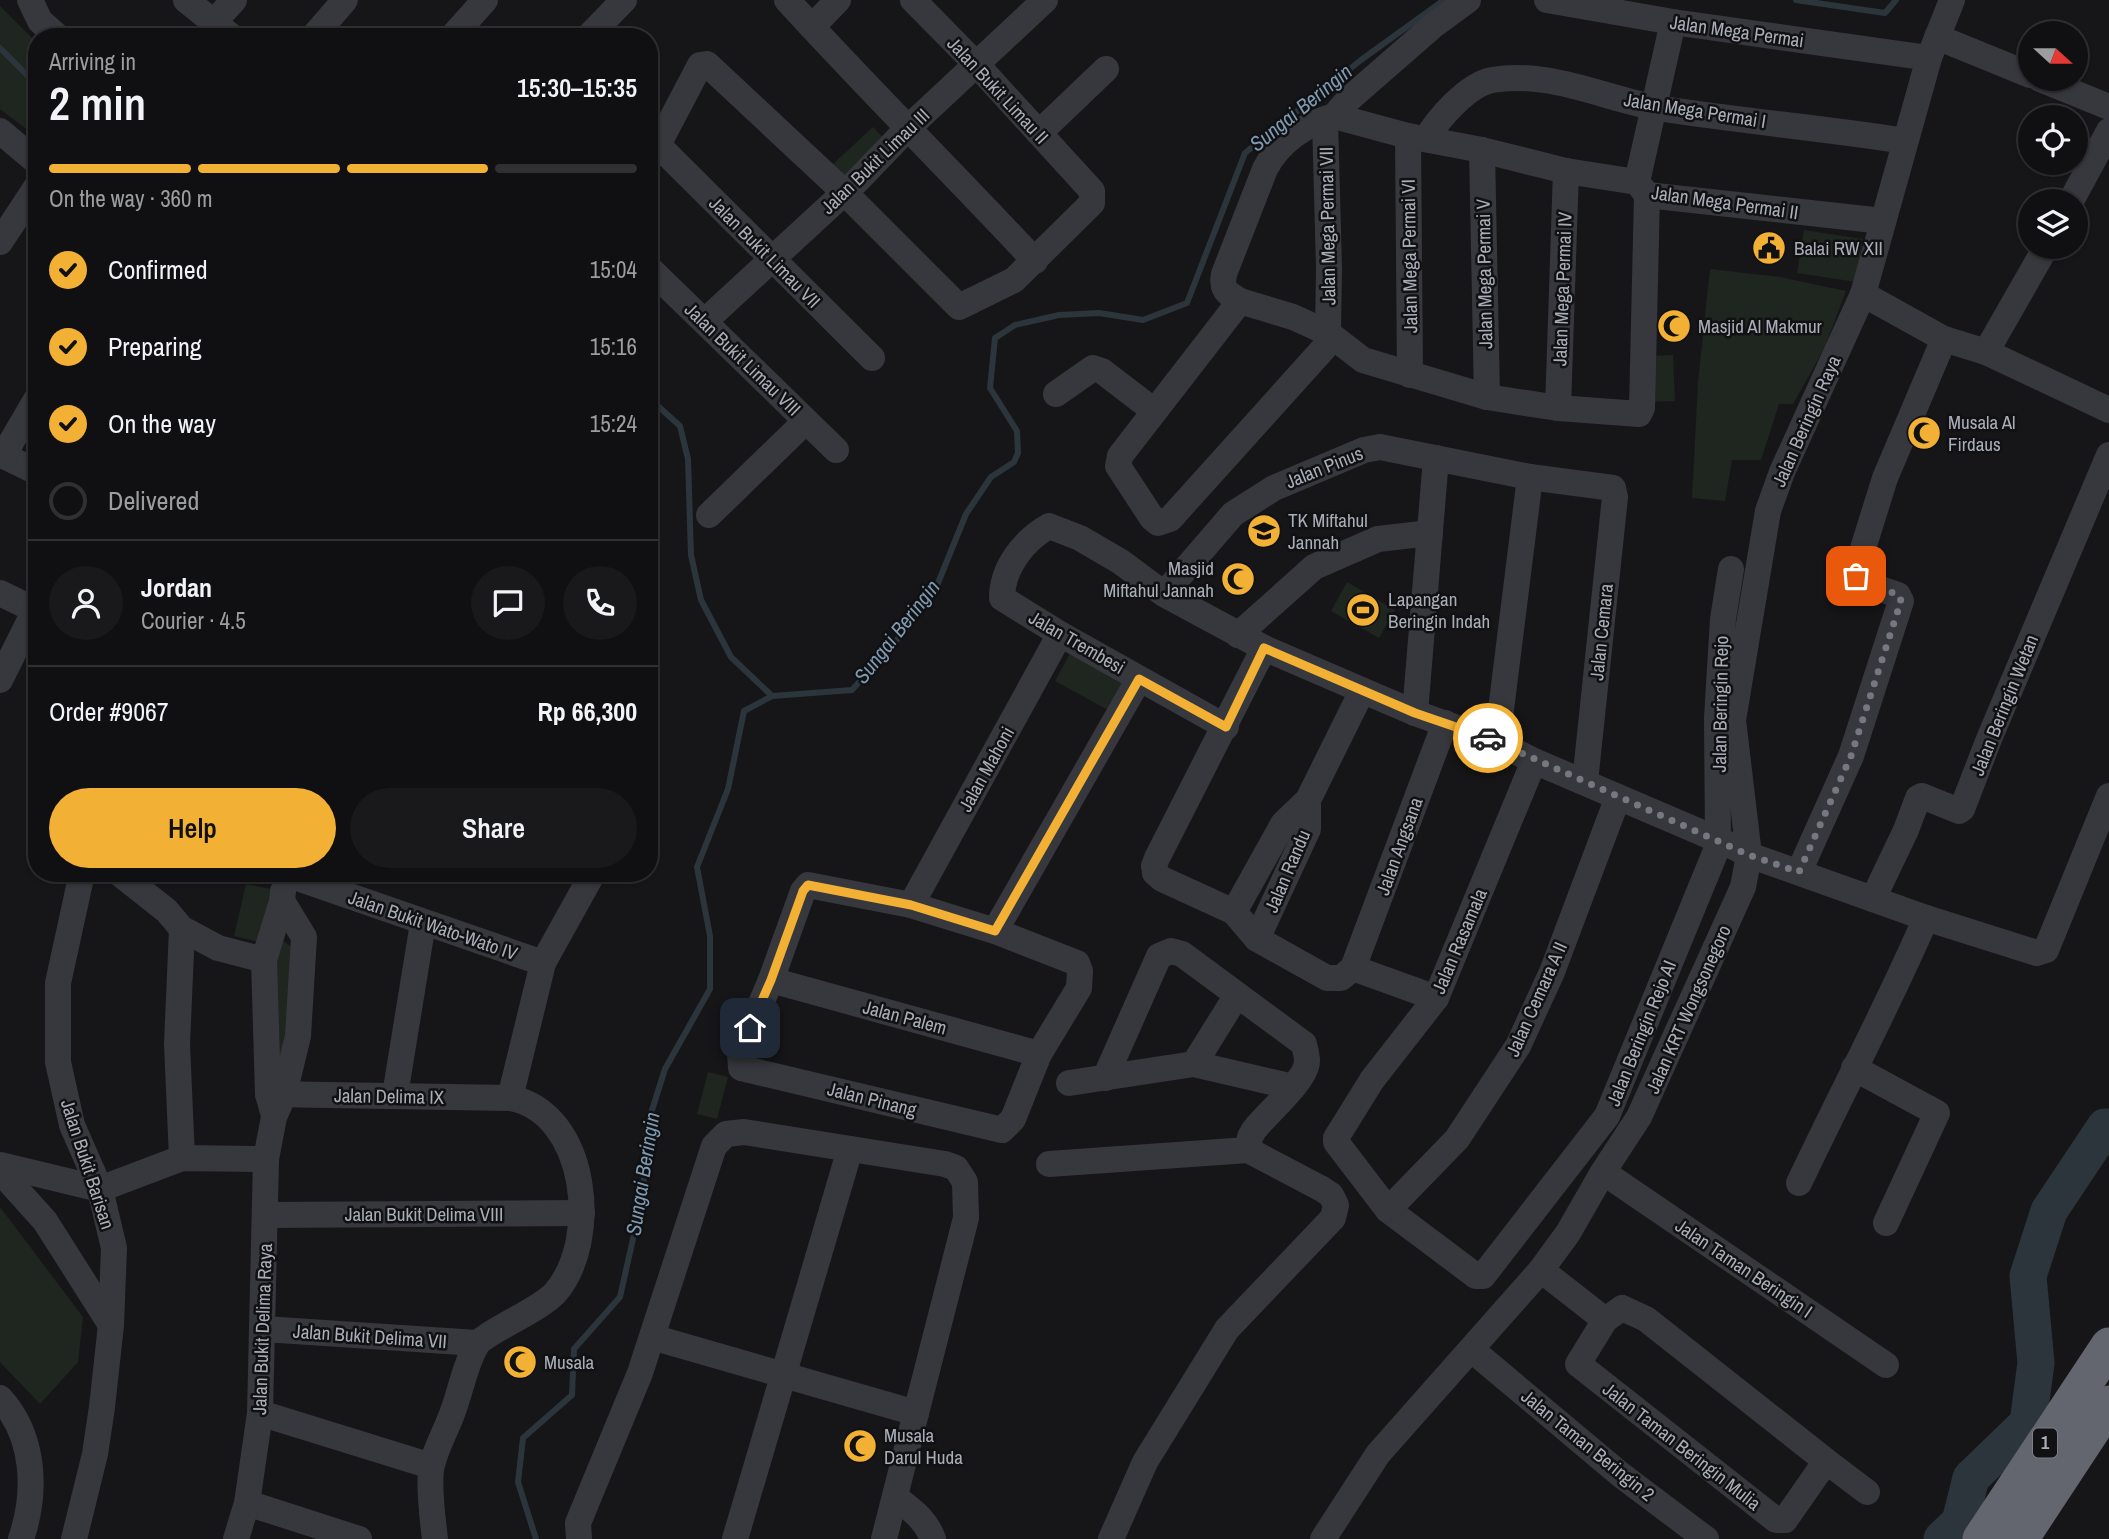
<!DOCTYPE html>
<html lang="en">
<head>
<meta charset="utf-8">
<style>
	:root { --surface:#101012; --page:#19191b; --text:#f1f3f6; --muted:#9c9d9f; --line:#303032; --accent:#f2b134 }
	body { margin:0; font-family:"Archivo Narrow",sans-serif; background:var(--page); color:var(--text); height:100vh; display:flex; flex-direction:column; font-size:26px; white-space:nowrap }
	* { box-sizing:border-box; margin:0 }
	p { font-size:23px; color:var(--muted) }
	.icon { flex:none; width:38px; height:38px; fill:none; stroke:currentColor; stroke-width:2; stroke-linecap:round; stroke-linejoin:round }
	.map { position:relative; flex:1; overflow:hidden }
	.details { position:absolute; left:28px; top:28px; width:630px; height:854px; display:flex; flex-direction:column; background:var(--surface); border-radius:28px; box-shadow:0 2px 5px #0004,0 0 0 2px var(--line) }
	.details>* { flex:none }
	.needle { width:46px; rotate:111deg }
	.controls { position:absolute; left:2018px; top:21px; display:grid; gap:14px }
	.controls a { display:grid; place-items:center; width:70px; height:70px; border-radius:50%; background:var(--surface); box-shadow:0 2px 5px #0004,0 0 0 2px var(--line); font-size:35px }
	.pin { position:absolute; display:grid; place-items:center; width:60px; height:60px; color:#fff; margin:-30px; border-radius:14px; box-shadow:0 4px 10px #0006 }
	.courier { position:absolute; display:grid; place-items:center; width:70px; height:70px; margin:-35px; border:5px solid #f2b134; border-radius:50%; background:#fff; color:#222; box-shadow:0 2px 9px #0007 }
	.overview em { font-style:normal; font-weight:600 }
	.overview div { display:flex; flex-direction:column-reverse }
	.overview { display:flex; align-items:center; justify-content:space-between; height:119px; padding:0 21px }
	h1 { font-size:46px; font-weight:600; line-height:52px }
	.bar { display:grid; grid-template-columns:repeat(4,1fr); gap:10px 7px; align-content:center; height:84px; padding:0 21px }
	.bar i { height:9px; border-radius:5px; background:var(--line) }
	.bar .on { background:var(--accent) }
	.bar p { grid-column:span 4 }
	.line { display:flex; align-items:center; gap:18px; padding:0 21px; border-top:2px solid var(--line) }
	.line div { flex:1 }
	.round { display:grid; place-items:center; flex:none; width:74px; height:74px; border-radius:37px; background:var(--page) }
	ol { padding:0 21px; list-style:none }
	li { display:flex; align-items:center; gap:21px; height:77px }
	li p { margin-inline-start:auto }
	li .icon { padding:7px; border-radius:50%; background:var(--accent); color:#111; stroke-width:4 }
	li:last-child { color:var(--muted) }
	li i { width:38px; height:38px; border:4px solid var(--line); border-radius:50% }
	.primary-button { display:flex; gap:14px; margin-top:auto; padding:14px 21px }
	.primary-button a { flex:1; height:80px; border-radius:42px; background:var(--accent); color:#111; font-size:28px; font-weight:600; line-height:80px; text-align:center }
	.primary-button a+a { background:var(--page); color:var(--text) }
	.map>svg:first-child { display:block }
	.green { fill:#1e261f }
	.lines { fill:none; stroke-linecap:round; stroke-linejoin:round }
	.stream { stroke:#2c353c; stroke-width:6 }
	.river { stroke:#2c353c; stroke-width:37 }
	.minor { stroke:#37383d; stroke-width:26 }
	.highway { stroke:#63666e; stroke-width:37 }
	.done { stroke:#757880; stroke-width:7; stroke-dasharray:0 12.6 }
	.route { stroke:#f2b134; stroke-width:9 }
	.labels { text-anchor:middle; stroke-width:5; stroke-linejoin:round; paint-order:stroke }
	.shield { fill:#111113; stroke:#7b7e86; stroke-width:2 }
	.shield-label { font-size:18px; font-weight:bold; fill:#a8adb8 }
	.street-label { font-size:19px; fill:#a8adb8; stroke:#111113 }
	.poi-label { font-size:19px; fill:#a8adb8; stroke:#111113; text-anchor:start }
	.water-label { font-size:21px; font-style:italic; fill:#7f9bb3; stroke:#111113 }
</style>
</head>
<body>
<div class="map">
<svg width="2109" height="1539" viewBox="0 0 2109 1539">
	<rect width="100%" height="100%" fill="#161618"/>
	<g class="green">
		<path d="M 0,6 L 37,43 L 37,133 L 25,128 L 0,109 Z"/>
		<path d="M 873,127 L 887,142 L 845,181 L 831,166 Z"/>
		<path d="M 1804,230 L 1863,239 L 1856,282 L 1797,273 Z"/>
		<path d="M 1710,269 L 1780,277 L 1846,291 L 1824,349 L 1793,404 L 1779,404 L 1761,460 L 1732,460 L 1725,501 L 1692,498 L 1698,382 Z"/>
		<path d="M 1673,355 L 1675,401 L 1650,402 L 1648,356 Z"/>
		<path d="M 1347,582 L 1395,610 L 1379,638 L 1331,611 Z"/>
		<path d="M 1072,650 L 1127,681 L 1110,711 L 1055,681 Z"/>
		<path d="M 246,884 L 271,889 L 259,942 L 234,936 Z"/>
		<path d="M 283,941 L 293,948 L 293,1039 L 278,1064 L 271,963 Z"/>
		<path d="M 708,1072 L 728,1077 L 717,1119 L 697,1114 Z"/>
		<path d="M 0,1207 L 83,1317 L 78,1362 L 40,1404 L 0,1362 Z"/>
	</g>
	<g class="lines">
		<g class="stream">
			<path d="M 1796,0 L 1885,13 L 1896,0"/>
			<path d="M 0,48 L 37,85"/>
			<path d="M 649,398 L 680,426 L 688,459 L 691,555 L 701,600 L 731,657 L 772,696"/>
			<path d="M 536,1539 L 518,1482 L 523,1438 L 572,1395 L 574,1349 L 620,1297 L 643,1194 L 647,1126 L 665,1069 L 710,989 L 710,936 L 697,867 L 728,789 L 744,711 L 772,696 L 852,690 L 904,632 L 936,588 L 966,514 L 991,477 L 1014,462 L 1018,453 L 1017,431 L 990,388 L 995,338 L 1015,325 L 1059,315 L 1099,313 L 1143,320 L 1187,303 L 1245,153 L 1361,60 L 1444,0"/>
		</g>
		<path class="river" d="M 1942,1539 L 1960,1522 L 1971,1478 L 2028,1423 L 2036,1363 L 2028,1276 L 2049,1211 L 2105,1127 L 2109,1127"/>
		<g class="minor">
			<path d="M 30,0 L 40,21 L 58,37"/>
			<path d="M 186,0 L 232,37"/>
			<path d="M 787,0 C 868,89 953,173 1035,261"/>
			<path d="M 1547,0 L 1673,22 L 1929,58"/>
			<path d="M 214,22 L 234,0"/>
			<path d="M 812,27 L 838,0"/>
			<path d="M 313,37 L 345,0"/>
			<path d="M 452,37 L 485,0"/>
			<path d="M 588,37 L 624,0"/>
			<path d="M 1937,37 L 2030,75"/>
			<path d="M 2040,79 L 2109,107"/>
			<path d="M 1334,116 L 1348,100 L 1434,25 L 1468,0"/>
			<path d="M 1325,119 L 1329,268 L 1328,333 L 1325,347 L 1170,519 L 1158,523 L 1152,518 L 1118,466 L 1120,456 L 1240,301 C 1227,293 1221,290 1224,274 L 1265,169 C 1279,142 1305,124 1334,116 L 1408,136 L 1482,150 L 1566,171 L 1637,182 L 1647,195 L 1883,221"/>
			<path d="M 0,131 L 37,162"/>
			<path d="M 1039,133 L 1106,69"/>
			<path d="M 1408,136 L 1410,375"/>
			<path d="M 1426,139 C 1438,119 1467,85 1492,80 C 1549,70 1603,98 1658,108 C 1740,121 1823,128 1905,141"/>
			<path d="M 658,145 L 872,358"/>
			<path d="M 1482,150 L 1487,397"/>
			<path d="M 649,156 L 658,145 L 700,65 L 707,64 L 844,192 L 959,307 L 1014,280 L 1092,203 L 1092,191 L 977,65 L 913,0"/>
			<path d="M 1637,182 L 1673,22"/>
			<path d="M 2071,201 L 2109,131"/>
			<path d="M 0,242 L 37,186"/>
			<path d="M 649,268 L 836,450"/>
			<path d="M 1863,294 L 1944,339 L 1986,352 L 2046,247"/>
			<path d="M 1240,301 L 1293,317 L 1328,333 L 1363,360 L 1487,397 L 1558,408 L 1639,414 L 1642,408 L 1647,195"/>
			<path d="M 705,321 L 858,180 L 907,129 L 1045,0"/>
			<path d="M 1986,352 L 2109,410"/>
			<path d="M 1056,394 L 1093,368 L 1102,371 L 1153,410"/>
			<path d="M 1558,408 L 1566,171"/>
			<path d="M 0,454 L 37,472"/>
			<path d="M 3,456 L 37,398"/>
			<path d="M 709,515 L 806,421"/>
			<path d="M 0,593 L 35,610"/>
			<path d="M 1164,594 L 1233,514 L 1274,488 L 1364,450 L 1380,447 L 1530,477 L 1613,488 L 1615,497 L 1585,782"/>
			<path d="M 1238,635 L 1314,567 L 1378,539 L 1430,533"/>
			<path d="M 1264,648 L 1157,858 L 1154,866 L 1155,873 L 1162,879 L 1234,912 L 1257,939 L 1327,978 L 1341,978 L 1353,968"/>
			<path d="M 0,680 L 37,606"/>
			<path d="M 1415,713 L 1436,458"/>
			<path d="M 1226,727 L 1060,634 L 1002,598 C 1002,568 1024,540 1049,526 L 1080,538 L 1121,562 L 1164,594 L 1264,648 L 1415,713 L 1497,742 L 1534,761 L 1728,844 L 1749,855 L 1926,918 L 2037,953 L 2046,950 L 2109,796"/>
			<path d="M 1497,742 L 1530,477"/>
			<path d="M 1534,761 L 1436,998 L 1372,1080 L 1336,1138 L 1336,1142 L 1388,1210 L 1476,1276 L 1483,1276 L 1607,1116 L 1720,841"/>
			<path d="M 1718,840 L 1717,718 L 1723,619 L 1731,569"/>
			<path d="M 1799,872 L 1851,756 L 1901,601 L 1898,595 L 1857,581 L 1856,571 L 1885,478 L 1944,339"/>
			<path d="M 119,873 L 167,911 L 182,929 L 190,933 L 218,948 L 264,960"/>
			<path d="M 283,873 L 543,963"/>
			<path d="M 808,885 L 911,905 L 995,931 L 1077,963 L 1080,971 L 1079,988 L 1039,1054 L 1013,1119 L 1002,1130 L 741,1068 L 740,1052 L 771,980 L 803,891 Z"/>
			<path d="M 1873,899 L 1906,830 L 1918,798 L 1922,796 L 1959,811 L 1962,809 L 1989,739 L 2109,455"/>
			<path d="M 911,905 L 1060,634"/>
			<path d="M 1234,912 L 1283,824 L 1308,800 L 1362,691"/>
			<path d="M 182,929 L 177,1044 L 182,1158"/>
			<path d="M 995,931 L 1139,679"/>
			<path d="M 1257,939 L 1308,829 L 1308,800"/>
			<path d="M 1353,968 L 1445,723"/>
			<path d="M 1353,968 L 1436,998"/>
			<path d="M 771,980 L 1039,1054"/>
			<path d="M 1194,1064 L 1237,995"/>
			<path d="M 1854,1068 L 1937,1113 L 1886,1223"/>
			<path d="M 1105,1078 L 1159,956 L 1171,951 L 1182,954 L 1304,1044 C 1305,1049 1307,1055 1307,1061 C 1307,1080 1266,1114 1254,1130 L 1250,1137 L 1248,1150 L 1322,1189 L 1331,1195 L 1336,1205 L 1333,1218 L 1227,1329 L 1145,1462 L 1111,1539"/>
			<path d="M 1069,1083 L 1194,1064 L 1293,1087"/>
			<path d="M 268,1094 L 510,1098 C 588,1112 601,1241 555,1293 C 540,1310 483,1333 476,1346 C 465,1365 461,1390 453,1411 C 447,1429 436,1447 432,1465 C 428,1480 433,1523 435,1539"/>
			<path d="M 395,1095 L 423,923"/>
			<path d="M 510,1098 L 543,963 L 593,873"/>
			<path d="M 273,1112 L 268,1094 L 264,960 L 282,901 L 283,891"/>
			<path d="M 1049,1164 L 1248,1150"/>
			<path d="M 0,1165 L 100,1189 L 182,1158 L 266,1159"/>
			<path d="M 0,1171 L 45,1221 L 111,1325"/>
			<path d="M 1603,1172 L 1886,1365"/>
			<path d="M 1799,1183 C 1841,1094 1887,1008 1926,918"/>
			<path d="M 1388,1210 L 1457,1139 L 1518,1046 L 1552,972 L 1618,797"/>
			<path d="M 266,1215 L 582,1213"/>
			<path d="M 1541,1270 L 1605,1320 L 1622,1308 L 1646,1319 L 1826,1461 L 1785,1520 L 1776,1520 L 1578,1364 L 1605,1320"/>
			<path d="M 264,1329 L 477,1343"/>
			<path d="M 652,1337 L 916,1413 L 884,1539"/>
			<path d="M 1472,1350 L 1621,1475 L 1706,1539"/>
			<path d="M 0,1398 C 35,1436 37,1492 21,1539"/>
			<path d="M 260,1413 L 431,1466"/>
			<path d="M 1826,1461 L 1867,1492"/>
			<path d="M 895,1497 C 911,1509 926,1520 933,1539"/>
			<path d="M 247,1503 L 359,1539"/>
			<path d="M 74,1539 L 95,1454 L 102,1407 L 111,1325 L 114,1248 L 100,1189 L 72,1125 L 58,1062 L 58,983 L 82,873"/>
			<path d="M 236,1539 L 247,1503 L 260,1413 L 266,1159 L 274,1117 L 284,1094 L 298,1036 L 304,937 L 282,901"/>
			<path d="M 579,1539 L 578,1523 L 640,1373 L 714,1146 L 726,1134 L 744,1132 L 945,1164 L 956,1168 L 965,1182 L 966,1218 L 916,1413"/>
			<path d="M 735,1539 L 850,1149"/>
			<path d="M 1323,1539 L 1378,1454 L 1541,1270 L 1568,1233 L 1603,1172 L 1639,1117 L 1743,887 L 1749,855 L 1733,720 L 1768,511 L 1782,472 L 1863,294 L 1929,58 L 1952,0"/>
		</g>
		<g class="highway">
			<path d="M 1981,1539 L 2109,1346"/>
			<path d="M 2020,1539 L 2109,1404"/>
		</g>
	</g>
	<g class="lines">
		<path class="done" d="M 1488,738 L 1749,855 L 1799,872 L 1851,756 L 1901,601 L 1899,595 L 1857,580 L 1856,576"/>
		<path class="route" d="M 750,1028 L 771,980 L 803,891 L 808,885 L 911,905 L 995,931 L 1139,679 L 1226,727 L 1264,648 L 1415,713 L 1488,738"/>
	</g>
	<defs>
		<g id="civic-disc" transform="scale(1.75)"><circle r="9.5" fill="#f2b134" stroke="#111113"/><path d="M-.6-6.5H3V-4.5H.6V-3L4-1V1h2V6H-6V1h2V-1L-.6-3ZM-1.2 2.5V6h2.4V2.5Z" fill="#111"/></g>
		<g id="mosque-disc" transform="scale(1.75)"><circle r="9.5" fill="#f2b134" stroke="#111113"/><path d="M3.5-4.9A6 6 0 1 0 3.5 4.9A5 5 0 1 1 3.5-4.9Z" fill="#111"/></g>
		<g id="school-disc" transform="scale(1.75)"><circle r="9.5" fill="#f2b134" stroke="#111113"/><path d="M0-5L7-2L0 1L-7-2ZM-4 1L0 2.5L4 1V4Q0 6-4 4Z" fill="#111"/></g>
		<g id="stadium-disc" transform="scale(1.75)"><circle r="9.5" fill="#f2b134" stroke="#111113"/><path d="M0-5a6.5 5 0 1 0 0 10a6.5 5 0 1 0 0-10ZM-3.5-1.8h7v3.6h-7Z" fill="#111"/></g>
	</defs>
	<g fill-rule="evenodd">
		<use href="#civic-disc" x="1769" y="248"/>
		<use href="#mosque-disc" x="1674" y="326"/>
		<use href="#mosque-disc" x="1924" y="433"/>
		<use href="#school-disc" x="1264" y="531"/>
		<use href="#mosque-disc" x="1238" y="579"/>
		<use href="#stadium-disc" x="1363" y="610"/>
		<use href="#mosque-disc" x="520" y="1362"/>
		<use href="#mosque-disc" x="860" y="1446"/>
	</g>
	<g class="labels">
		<rect class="shield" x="2033" y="1428.5" width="24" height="29" rx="5"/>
		<g class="shield-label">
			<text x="2045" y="1449">1</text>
		</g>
		<g class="street-label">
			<text transform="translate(1737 31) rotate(8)" y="7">Jalan Mega Permai</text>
			<text transform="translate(998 90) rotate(47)" y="7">Jalan Bukit Limau II</text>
			<text transform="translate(1695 110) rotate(9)" y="7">Jalan Mega Permai I</text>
			<text transform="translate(875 161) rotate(-44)" y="7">Jalan Bukit Limau III</text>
			<text transform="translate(1725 202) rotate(8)" y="7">Jalan Mega Permai II</text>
			<text transform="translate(1327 226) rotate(-91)" y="7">Jalan Mega Permai VII</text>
			<text transform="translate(765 252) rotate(45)" y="7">Jalan Bukit Limau VII</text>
			<text transform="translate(1409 256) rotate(-91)" y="7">Jalan Mega Permai VI</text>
			<text transform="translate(1484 274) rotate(-91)" y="7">Jalan Mega Permai V</text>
			<text transform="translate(1562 289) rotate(-88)" y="7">Jalan Mega Permai IV</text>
			<text transform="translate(743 359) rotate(44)" y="7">Jalan Bukit Limau VIII</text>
			<text transform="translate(1806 421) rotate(-66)" y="7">Jalan Beringin Raya</text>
			<text transform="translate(1324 467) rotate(-22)" y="7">Jalan Pinus</text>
			<text transform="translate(1601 632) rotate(-84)" y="7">Jalan Cemara</text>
			<text transform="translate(1077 642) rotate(30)" y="7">Jalan Trembesi</text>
			<text transform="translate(1720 704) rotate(-89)" y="7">Jalan Beringin Rejo</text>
			<text transform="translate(2004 705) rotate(-68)" y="7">Jalan Beringin Wetan</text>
			<text transform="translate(986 769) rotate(-61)" y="7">Jalan Mahoni</text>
			<text transform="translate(1399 846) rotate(-70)" y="7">Jalan Angsana</text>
			<text transform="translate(1287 871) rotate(-67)" y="7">Jalan Randu</text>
			<text transform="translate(433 925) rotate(19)" y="7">Jalan Bukit Wato-Wato IV</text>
			<text transform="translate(1459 941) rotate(-67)" y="7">Jalan Rasamala</text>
			<text transform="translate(1536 999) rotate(-66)" y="7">Jalan Cemara A II</text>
			<text transform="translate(1688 1009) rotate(-66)" y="7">Jalan KRT Wongsonegoro</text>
			<text transform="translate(905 1017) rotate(15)" y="7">Jalan Palem</text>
			<text transform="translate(1641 1033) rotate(-68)" y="7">Jalan Beringin Rejo AI</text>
			<text transform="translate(389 1096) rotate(1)" y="7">Jalan Delima IX</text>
			<text transform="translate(872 1099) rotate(14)" y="7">Jalan Pinang</text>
			<text transform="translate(88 1164) rotate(72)" y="7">Jalan Bukit Barisan</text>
			<text x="424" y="1221">Jalan Bukit Delima VIII</text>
			<text transform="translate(1744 1268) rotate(34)" y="7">Jalan Taman Beringin I</text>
			<text transform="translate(262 1329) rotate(-88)" y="7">Jalan Bukit Delima Raya</text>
			<text transform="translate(370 1336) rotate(4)" y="7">Jalan Bukit Delima VII</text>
			<text transform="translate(1588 1445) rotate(39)" y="7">Jalan Taman Beringin 2</text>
			<text transform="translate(1682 1446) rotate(38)" y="7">Jalan Taman Beringin Mulia</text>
		</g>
		<g class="poi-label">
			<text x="1794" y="255">Balai RW XII</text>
			<text x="1698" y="333">Masjid Al Makmur</text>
			<text x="1948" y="429">Musala Al<tspan x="1948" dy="22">Firdaus</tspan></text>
			<text x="1288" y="527">TK Miftahul<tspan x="1288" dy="22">Jannah</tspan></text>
			<text x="1214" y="575" text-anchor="end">Masjid<tspan x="1214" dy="22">Miftahul Jannah</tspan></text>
			<text x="1388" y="606">Lapangan<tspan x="1388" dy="22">Beringin Indah</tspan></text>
			<text x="544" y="1369">Musala</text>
			<text x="884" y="1442">Musala<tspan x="884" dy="22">Darul Huda</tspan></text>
		</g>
		<g class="water-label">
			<text transform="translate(1301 108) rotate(-39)" y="7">Sungai Beringin</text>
			<text transform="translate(897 632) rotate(-52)" y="7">Sungai Beringin</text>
			<text transform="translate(643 1174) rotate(-81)" y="7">Sungai Beringin</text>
		</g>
	</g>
</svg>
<div class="controls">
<a><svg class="needle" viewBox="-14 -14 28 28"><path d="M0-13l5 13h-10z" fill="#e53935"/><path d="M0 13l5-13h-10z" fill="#9c9d9f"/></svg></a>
<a><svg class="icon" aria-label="locate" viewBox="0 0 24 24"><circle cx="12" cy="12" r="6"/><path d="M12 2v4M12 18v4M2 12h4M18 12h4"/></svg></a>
<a><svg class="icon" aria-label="layers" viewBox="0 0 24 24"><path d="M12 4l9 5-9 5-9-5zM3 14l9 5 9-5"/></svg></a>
</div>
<div class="pin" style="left:1856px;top:576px;background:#ea580c"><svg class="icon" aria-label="bag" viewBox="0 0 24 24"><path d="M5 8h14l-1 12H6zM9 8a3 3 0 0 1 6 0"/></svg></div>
<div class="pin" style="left:750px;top:1028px;background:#1f2937"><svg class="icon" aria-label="home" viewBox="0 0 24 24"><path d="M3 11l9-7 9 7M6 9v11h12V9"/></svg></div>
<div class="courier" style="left:1488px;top:738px"><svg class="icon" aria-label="car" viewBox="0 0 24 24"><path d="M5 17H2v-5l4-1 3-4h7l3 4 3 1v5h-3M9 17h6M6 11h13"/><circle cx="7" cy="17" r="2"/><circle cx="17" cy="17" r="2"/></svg></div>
<section class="details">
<div class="overview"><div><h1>2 min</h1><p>Arriving in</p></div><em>15:30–15:35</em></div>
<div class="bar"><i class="on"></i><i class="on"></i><i class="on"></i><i></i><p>On the way · 360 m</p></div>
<ol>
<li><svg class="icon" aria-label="check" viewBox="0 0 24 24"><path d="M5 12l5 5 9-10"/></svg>Confirmed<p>15:04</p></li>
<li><svg class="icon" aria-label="check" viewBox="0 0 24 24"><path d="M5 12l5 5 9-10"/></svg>Preparing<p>15:16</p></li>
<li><svg class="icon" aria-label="check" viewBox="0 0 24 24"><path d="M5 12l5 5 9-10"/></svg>On the way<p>15:24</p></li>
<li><i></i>Delivered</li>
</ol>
<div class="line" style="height:126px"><a class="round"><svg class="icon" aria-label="person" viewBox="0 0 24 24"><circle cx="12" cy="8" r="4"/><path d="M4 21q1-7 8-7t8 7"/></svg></a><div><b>Jordan</b><p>Courier · 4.5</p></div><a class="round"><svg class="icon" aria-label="chat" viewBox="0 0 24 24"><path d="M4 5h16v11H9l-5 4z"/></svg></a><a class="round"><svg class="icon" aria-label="phone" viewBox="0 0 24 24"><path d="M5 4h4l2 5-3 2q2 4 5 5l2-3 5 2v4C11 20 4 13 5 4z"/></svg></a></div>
<div class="line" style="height:91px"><div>Order #9067</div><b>Rp 66,300</b></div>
<div class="primary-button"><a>Help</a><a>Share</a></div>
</section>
</div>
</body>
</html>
